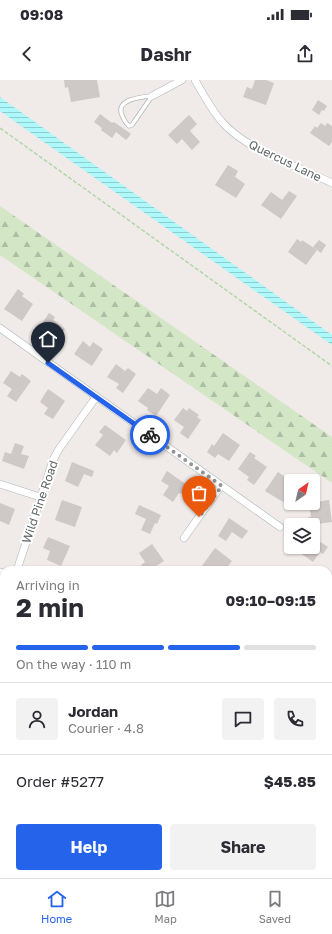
<!DOCTYPE html>
<html lang="en">
<head>
<meta charset="utf-8">
<style>
	:root { --surface:#fff; --page:#f2f2f3; --text:#2b2b33; --muted:#7c7c81; --line:#e1e1e2; --accent:#2563eb }
	body { margin:0; font-family:"Golos Text",sans-serif; background:var(--page); color:var(--text); height:100vh; display:flex; flex-direction:column; font-size:15px; white-space:nowrap }
	* { box-sizing:border-box; margin:0 }
	p { font-size:13px; color:var(--muted) }
	.icon { flex:none; width:22px; height:22px; fill:none; stroke:currentColor; stroke-width:2; stroke-linecap:round; stroke-linejoin:round }
	.map { position:relative; flex:1; overflow:hidden }
	.sheet { position:absolute; left:0px; top:486px; width:332px; height:312px; display:flex; flex-direction:column; background:var(--surface); border-radius:12px 12px 0 0; box-shadow:0 1px 3px #0004 }
	.sheet>* { flex:none }
	.needle { width:26px; rotate:34deg }
	.controls { position:absolute; left:284px; top:394px; display:grid; gap:8px }
	.controls a { display:grid; place-items:center; width:36px; height:36px; border-radius:4px; background:var(--surface); box-shadow:0 1px 3px #0004; font-size:20px }
	.pin { position:absolute; display:grid; place-items:center; width:34px; height:34px; color:#fff; margin:-41px -17px; border-radius:50% 50% 50% 0; rotate:-45deg; box-shadow:0 0 4px #0007 }
	.pin .icon { rotate:45deg }
	.courier { position:absolute; display:grid; place-items:center; width:40px; height:40px; margin:-20px; border:3px solid #2563eb; border-radius:50%; background:#fff; color:#222; box-shadow:0 1px 5px #0007 }
	.headline em { font-style:normal; font-weight:700 }
	.headline div { display:flex; flex-direction:column-reverse }
	.headline { display:flex; align-items:center; justify-content:space-between; height:68px; padding:0 16px }
	h1 { font-size:26px; font-weight:700; line-height:30px }
	.bar { display:grid; grid-template-columns:repeat(4,1fr); gap:6px 4px; align-content:center; height:48px; padding:0 16px }
	.bar i { height:5px; border-radius:3px; background:var(--line) }
	.bar .current { background:var(--accent) }
	.bar p { grid-column:span 4 }
	.line { display:flex; align-items:center; gap:10px; padding:0 16px; border-top:1px solid var(--line) }
	.line div { flex:1 }
	.round { display:grid; place-items:center; flex:none; width:42px; height:42px; border-radius:4px; background:var(--page) }
	.cta { display:flex; gap:8px; margin-top:auto; padding:8px 16px }
	.cta a { flex:1; height:46px; border-radius:4px; background:var(--accent); color:#fff; font-size:16px; font-weight:700; line-height:46px; text-align:center }
	.cta a+a { background:var(--page); color:var(--text) }
	.status { display:flex; justify-content:space-between; align-items:center; height:28px; padding:0 20px; background:var(--surface); direction:ltr }
	.status svg { height:11px; fill:currentColor }
	header { display:flex; justify-content:space-between; align-items:center; height:52px; padding:0 16px; background:var(--surface); font-size:18px; font-weight:700 }
	.dock { display:flex; justify-content:space-around; align-items:center; height:56px; border-top:1px solid var(--line); background:var(--surface); font-size:11px; color:var(--muted) }
	.dock a { display:grid; justify-items:center; gap:2px }
	.dock .current { color:var(--accent) }
	.map>svg:first-child { display:block }
	.forest { fill:url(#forest-firs) }
	.water { fill:url(#water-rules) }
	.building { fill:#cec8c6 }
	.lines { fill:none; stroke-linecap:round; stroke-linejoin:round }
	.service-casing { stroke:#b0b5b6; stroke-width:5 }
	.minor-casing { stroke:#b0b5b6; stroke-width:8 }
	.tertiary-casing { stroke:#b0b5b6; stroke-width:10 }
	.path { stroke:#b0d7aa; stroke-width:1.5; stroke-dasharray:4 2; stroke-linecap:butt }
	.service { stroke:#fff; stroke-width:3.5 }
	.minor { stroke:#fff; stroke-width:7 }
	.tertiary { stroke:#fff; stroke-width:9 }
	.done { stroke:#929594; stroke-width:4; stroke-dasharray:0 7.2 }
	.route { stroke:#2563eb; stroke-width:5 }
	.labels { text-anchor:middle; stroke-width:4; stroke-linejoin:round; paint-order:stroke }
	.street-label { font-size:12px; fill:#5f6667; stroke:#fff }
</style>
</head>
<body>
<div class="status"><b>09:08</b><svg viewBox="0 0 49 12"><path d="M0 12V9h3v3zM5 12V6h3v6zM10 12V3h3v9zM15 12V0h3v12zM26 1h20v11H26zM47 4h2v5h-2z"/></svg></div>
<header><svg class="icon" aria-label="back" viewBox="0 0 24 24"><path d="M15 5l-7 7 7 7"/></svg>Dashr<svg class="icon" aria-label="share" viewBox="0 0 24 24"><path d="M12 15V3M7 8l5-5 5 5M5 13v7h14v-7"/></svg></header>
<div class="map">
<svg width="332" height="798" viewBox="0 0 332 798">
	<defs>
		<pattern id="forest-firs" width="22" height="20" patternUnits="userSpaceOnUse"><rect width="22" height="20" fill="#d3e6c6"/><path d="M5 1l3.5 6h-7zM16 11l3.5 6h-7z" fill="#aebea5"/></pattern>
		<pattern id="water-rules" width="6" height="5" patternUnits="userSpaceOnUse"><rect width="6" height="5" fill="#adf8fb"/><path d="M0 2.5h6" fill="none" stroke="#90cdcf"/></pattern>
	</defs>
	<rect width="100%" height="100%" fill="#f0ebe8"/>
	<g class="forest">
		<path d="M 0,126 L 332,357 L 332,403 L 0,175 Z"/>
		<path d="M 0,525 L 4,525 L 4,615 L 0,614 Z"/>
	</g>
	<g class="water">
		<path d="M 0,17 L 332,255 L 332,265 L 0,31 Z"/>
		<path d="M 332,535 L 332,558 L 328,565 L 328,541 Z"/>
	</g>
	<g class="building">
		<path d="M 64,0 L 97,0 L 100,17 L 71,22 L 68,7 L 65,8 Z"/>
		<path d="M 255,0 L 266,0 L 274,3 L 266,25 L 243,17 L 247,7 L 252,9 Z"/>
		<path d="M 318,20 L 327,26 L 324,31 L 322,30 L 319,35 L 312,30 Z"/>
		<path d="M 100,34 L 112,43 L 114,42 L 131,54 L 126,60 L 116,52 L 112,58 L 101,50 L 102,48 L 94,42 Z"/>
		<path d="M 189,35 L 197,44 L 190,51 L 200,62 L 192,70 L 182,59 L 177,64 L 168,55 Z"/>
		<path d="M 321,43 L 325,46 L 327,43 L 332,46 L 332,62 L 329,66 L 310,53 L 315,46 L 317,48 Z"/>
		<path d="M 228,85 L 238,91 L 235,97 L 245,104 L 236,118 L 215,105 Z"/>
		<path d="M 289,111 L 297,116 L 281,139 L 261,125 L 271,112 L 282,120 Z"/>
		<path d="M 297,159 L 301,162 L 302,160 L 317,170 L 306,185 L 288,172 Z"/>
		<path d="M 319,160 L 326,165 L 321,173 L 313,167 Z"/>
		<path d="M 18,209 L 24,214 L 22,216 L 33,224 L 22,241 L 4,229 Z"/>
		<path d="M 49,233 L 55,237 L 53,240 L 65,249 L 54,264 L 47,259 L 49,257 L 38,249 Z"/>
		<path d="M 83,261 L 90,267 L 93,262 L 103,269 L 92,286 L 74,274 Z"/>
		<path d="M 116,284 L 125,291 L 128,288 L 136,294 L 123,313 L 116,308 L 119,304 L 107,297 Z"/>
		<path d="M 11,291 L 20,297 L 22,294 L 31,301 L 16,322 L 7,316 L 12,309 L 3,303 Z"/>
		<path d="M 148,308 L 157,314 L 161,308 L 170,315 L 156,336 L 147,330 L 148,328 L 138,321 Z"/>
		<path d="M 48,309 L 65,321 L 53,339 L 44,334 L 48,328 L 40,322 Z"/>
		<path d="M 183,328 L 187,331 L 189,328 L 199,335 L 197,337 L 201,340 L 188,359 L 180,353 L 184,347 L 174,340 Z"/>
		<path d="M 105,345 L 126,360 L 117,373 L 114,370 L 110,376 L 95,365 L 103,355 L 99,352 Z"/>
		<path d="M 223,353 L 240,365 L 229,381 L 218,374 L 215,378 L 207,372 L 212,364 L 214,366 Z"/>
		<path d="M 15,363 L 24,366 L 21,374 L 29,376 L 24,389 L 2,381 L 5,372 L 11,374 Z"/>
		<path d="M 250,372 L 256,376 L 254,378 L 267,387 L 254,405 L 247,400 L 249,397 L 238,389 Z"/>
		<path d="M 72,382 L 94,391 L 92,397 L 84,394 L 78,407 L 65,401 Z"/>
		<path d="M 167,391 L 187,405 L 181,414 L 179,413 L 173,422 L 163,415 L 169,406 L 161,401 Z"/>
		<path d="M 278,392 L 291,401 L 291,410 L 283,422 L 265,411 Z"/>
		<path d="M 62,420 L 82,427 L 75,447 L 55,440 Z"/>
		<path d="M 329,420 L 332,442 L 309,445 L 308,437 L 311,437 L 309,423 Z"/>
		<path d="M 0,423 L 15,429 L 9,445 L 0,441 Z"/>
		<path d="M 139,425 L 161,435 L 157,444 L 155,443 L 150,454 L 141,450 L 146,439 L 135,434 Z"/>
		<path d="M 229,438 L 248,451 L 242,459 L 232,452 L 226,461 L 218,456 Z"/>
		<path d="M 48,457 L 70,466 L 61,486 L 47,480 L 50,471 L 43,468 Z"/>
		<path d="M 313,457 L 328,467 L 323,474 L 320,472 L 313,482 L 292,467 L 313,467 Z"/>
		<path d="M 152,464 L 164,481 L 150,490 L 144,490 L 141,485 L 145,482 L 139,473 Z"/>
		<path d="M 215,468 L 232,481 L 225,490 L 199,490 Z"/>
	</g>
	<g class="lines">
		<g class="service-casing">
			<path id="service" d="M 152,16 L 132,45 L 129,46 C 125,43 124,40 122,35 C 115,19 142,17 152,16 Z"/>
		</g>
		<g class="minor-casing">
			<g id="minor">
				<path d="M 195,0 C 203,14 211,29 222,42 C 248,71 297,86 332,103"/>
				<path d="M 152,16 L 182,0"/>
				<path d="M 0,248 L 280,447"/>
				<path d="M 0,404 L 40,417"/>
				<path d="M 184,458 L 221,406"/>
				<path d="M 17,490 L 53,380 L 59,369 L 96,317"/>
				<path d="M 0,677 L 4,675"/>
				<path d="M 328,715 L 332,715"/>
				<path d="M 0,747 L 4,755"/>
				<path d="M 277,794 L 278,798"/>
				<path d="M 107,798 L 108,794"/>
			</g>
		</g>
		<g class="tertiary-casing">
			<g id="tertiary">
				<path d="M 0,493 L 4,494"/>
				<path d="M 328,619 L 332,621"/>
			</g>
		</g>
		<g class="path">
			<path d="M 0,48 L 332,286"/>
			<path d="M 328,577 L 332,570"/>
		</g>
		<use href="#service" class="service"/>
		<use href="#minor" class="minor"/>
		<use href="#tertiary" class="tertiary"/>
	</g>
	<g class="lines">
		<path class="done" d="M 150,355 L 222,406 L 199,437"/>
		<path class="route" d="M 48,283 L 150,355"/>
	</g>
	<g class="labels">
		<g class="street-label">
			<text transform="translate(285 81) rotate(26)" y="4">Quercus Lane</text>
			<text transform="translate(40 422) rotate(-71)" y="4">Wild Pine Road</text>
		</g>
	</g>
</svg>
<div class="controls">
<a><svg class="needle" viewBox="-14 -14 28 28"><path d="M0-13l5 13h-10z" fill="#e53935"/><path d="M0 13l5-13h-10z" fill="#7c7c81"/></svg></a>
<a><svg class="icon" aria-label="layers" viewBox="0 0 24 24"><path d="M12 4l9 5-9 5-9-5zM3 14l9 5 9-5"/></svg></a>
</div>
<div class="pin" style="left:199px;top:437px;background:#ea580c"><svg class="icon" aria-label="bag" viewBox="0 0 24 24"><path d="M5 8h14l-1 12H6zM9 8a3 3 0 0 1 6 0"/></svg></div>
<div class="pin" style="left:48px;top:283px;background:#1f2937"><svg class="icon" aria-label="home" viewBox="0 0 24 24"><path d="M3 11l9-7 9 7M6 9v11h12V9"/></svg></div>
<div class="courier" style="left:150px;top:355px"><svg class="icon" aria-label="bike" viewBox="0 0 24 24"><circle cx="6" cy="16" r="4"/><circle cx="18" cy="16" r="4"/><path d="M6 16l4-8h5l3 8M10 8l3 8H6M13 5h3"/></svg></div>
<section class="sheet">
<div class="headline"><div><h1>2 min</h1><p>Arriving in</p></div><em>09:10–09:15</em></div>
<div class="bar"><i class="current"></i><i class="current"></i><i class="current"></i><i></i><p>On the way · 110 m</p></div>
<div class="line" style="height:72px"><a class="round"><svg class="icon" aria-label="person" viewBox="0 0 24 24"><circle cx="12" cy="8" r="4"/><path d="M4 21q1-7 8-7t8 7"/></svg></a><div><b>Jordan</b><p>Courier · 4.8</p></div><a class="round"><svg class="icon" aria-label="chat" viewBox="0 0 24 24"><path d="M4 5h16v11H9l-5 4z"/></svg></a><a class="round"><svg class="icon" aria-label="phone" viewBox="0 0 24 24"><path d="M5 4h4l2 5-3 2q2 4 5 5l2-3 5 2v4C11 20 4 13 5 4z"/></svg></a></div>
<div class="line" style="height:52px"><div>Order #5277</div><b>$45.85</b></div>
<div class="cta"><a>Help</a><a>Share</a></div>
</section>
</div>
<nav class="dock">
<a class="current"><svg class="icon" aria-label="home" viewBox="0 0 24 24"><path d="M3 11l9-7 9 7M6 9v11h12V9"/></svg>Home</a>
<a><svg class="icon" aria-label="map" viewBox="0 0 24 24"><path d="M3 6l6-2 6 2 6-2v14l-6 2-6-2-6 2zM9 4v14M15 6v14"/></svg>Map</a>
<a><svg class="icon" aria-label="saved" viewBox="0 0 24 24"><path d="M7 4h10v16l-5-4-5 4z"/></svg>Saved</a>
</nav>
</body>
</html>
